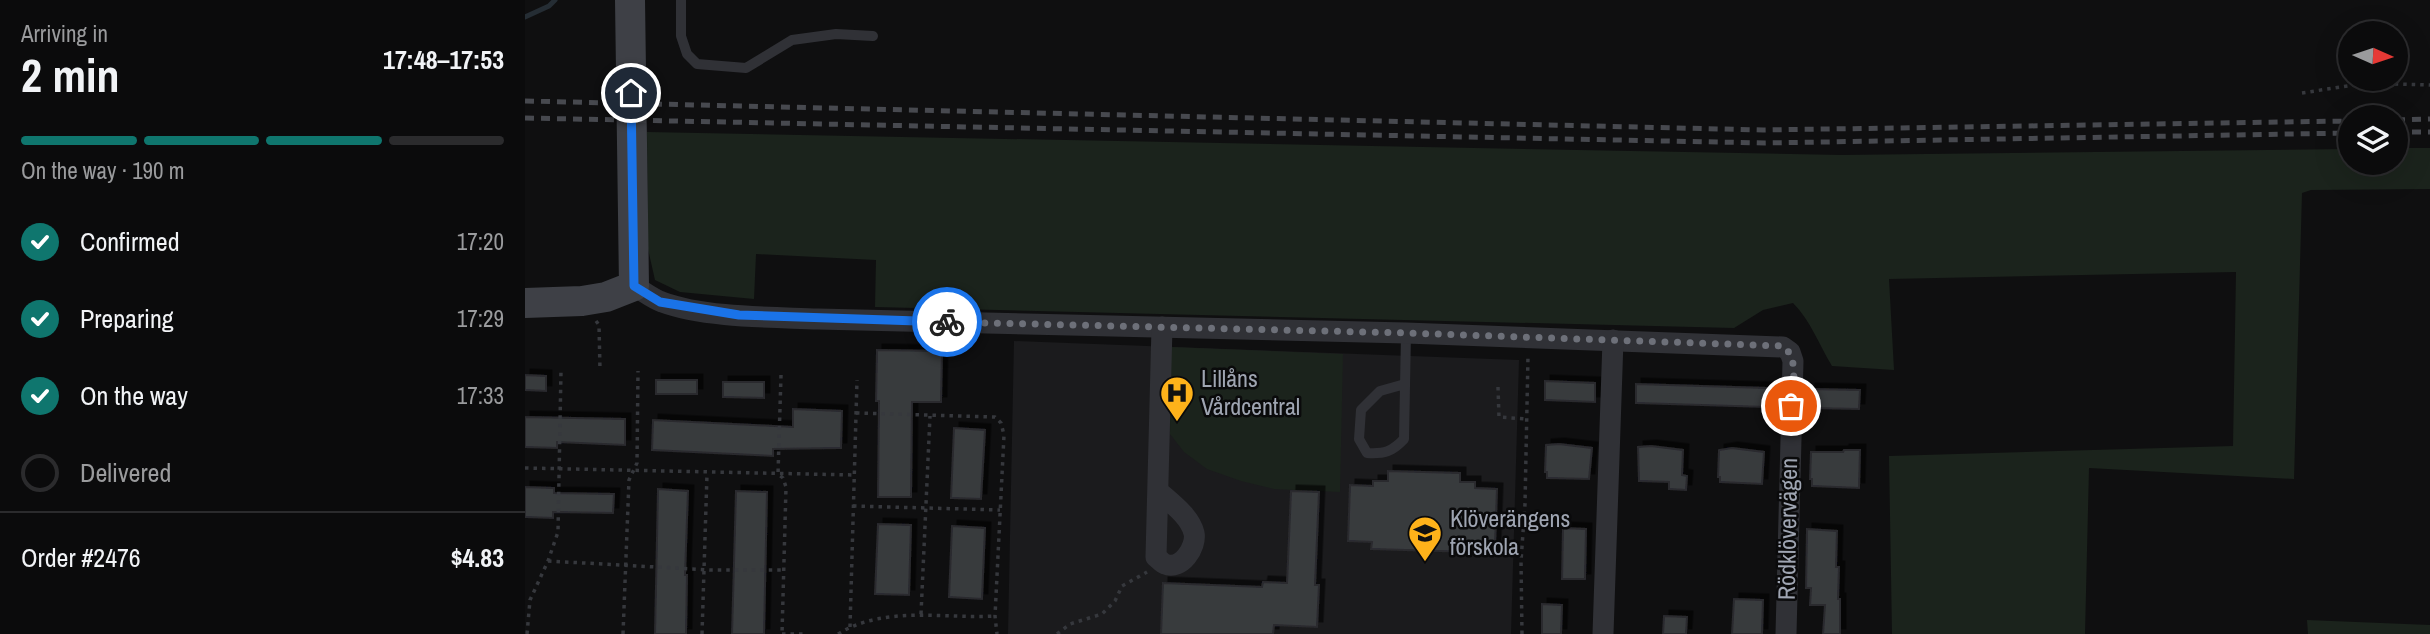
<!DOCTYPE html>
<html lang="en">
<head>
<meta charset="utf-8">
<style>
	:root { --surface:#0b0b0c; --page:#19191a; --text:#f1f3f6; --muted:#9a9b9d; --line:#2b2b2d; --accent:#0f766e }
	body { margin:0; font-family:"Archivo Narrow",sans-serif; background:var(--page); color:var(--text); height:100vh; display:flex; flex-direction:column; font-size:26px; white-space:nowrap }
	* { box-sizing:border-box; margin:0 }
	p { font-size:23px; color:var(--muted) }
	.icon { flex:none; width:38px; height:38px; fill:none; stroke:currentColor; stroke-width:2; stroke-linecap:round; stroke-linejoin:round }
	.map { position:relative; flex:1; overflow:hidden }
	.drawer { display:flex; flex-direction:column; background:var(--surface); width:525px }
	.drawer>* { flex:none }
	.needle { width:46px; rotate:93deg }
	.fabs { position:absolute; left:1813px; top:21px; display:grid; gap:14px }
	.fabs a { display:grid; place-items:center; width:70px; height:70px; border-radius:50%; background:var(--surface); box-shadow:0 7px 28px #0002,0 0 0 2px var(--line); font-size:35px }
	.pin { position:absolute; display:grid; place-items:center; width:60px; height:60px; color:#fff; margin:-30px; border:4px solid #fff; border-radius:50%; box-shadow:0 2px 7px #0007 }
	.courier { position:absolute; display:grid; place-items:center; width:70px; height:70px; margin:-35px; border:5px solid #1a73e8; border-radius:50%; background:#fff; color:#222; box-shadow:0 2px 9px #0007 }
	.overview em { font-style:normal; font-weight:700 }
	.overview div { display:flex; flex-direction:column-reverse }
	.overview { display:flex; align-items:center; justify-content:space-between; height:119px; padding:0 21px }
	h1 { font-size:46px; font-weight:700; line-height:52px }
	.bar { display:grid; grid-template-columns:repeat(4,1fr); gap:10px 7px; align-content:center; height:84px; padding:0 21px }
	.bar i { height:9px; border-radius:5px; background:var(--line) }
	.bar .selected { background:var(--accent) }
	.bar p { grid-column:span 4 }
	.line { display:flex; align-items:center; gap:18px; padding:0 21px; border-top:2px solid var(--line) }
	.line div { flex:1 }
	ol { padding:0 21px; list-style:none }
	li { display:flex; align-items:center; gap:21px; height:77px }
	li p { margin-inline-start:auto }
	li .icon { padding:7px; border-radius:50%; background:var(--accent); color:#fff; stroke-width:4 }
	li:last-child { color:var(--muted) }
	li i { width:38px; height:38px; border:4px solid var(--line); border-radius:50% }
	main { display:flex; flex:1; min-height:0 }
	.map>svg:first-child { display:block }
	.built { fill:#1b1b1d }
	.green { fill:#1b231c }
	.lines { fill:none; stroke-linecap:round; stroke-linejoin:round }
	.stream { stroke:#252d34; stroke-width:5 }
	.building { fill:#383a3e; stroke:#29292d; stroke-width:2; filter:url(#shadow) }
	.path { stroke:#36383d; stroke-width:3.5; stroke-dasharray:3.5 5; stroke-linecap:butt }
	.lane { stroke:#303136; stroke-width:10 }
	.street { stroke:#303136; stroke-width:21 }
	.secondary { stroke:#3e4046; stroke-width:30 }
	.rail { stroke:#47494f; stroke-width:5; stroke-dasharray:9 7; stroke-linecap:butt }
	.done { stroke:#6d7079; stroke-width:7; stroke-dasharray:0 12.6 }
	.route { stroke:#1a73e8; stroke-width:9 }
	.labels { text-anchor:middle; stroke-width:5; stroke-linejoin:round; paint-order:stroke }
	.poi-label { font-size:24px; fill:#9fa5b2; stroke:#0a0a0b; text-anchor:start }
	.street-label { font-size:24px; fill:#9fa5b2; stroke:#0a0a0b }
</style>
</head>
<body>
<main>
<section class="drawer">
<div class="overview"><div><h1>2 min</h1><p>Arriving in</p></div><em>17:48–17:53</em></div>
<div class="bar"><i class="selected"></i><i class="selected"></i><i class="selected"></i><i></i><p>On the way · 190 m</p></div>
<ol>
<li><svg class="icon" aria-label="check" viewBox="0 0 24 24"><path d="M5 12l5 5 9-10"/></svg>Confirmed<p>17:20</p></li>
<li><svg class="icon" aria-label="check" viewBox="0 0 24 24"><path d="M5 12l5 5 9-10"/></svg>Preparing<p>17:29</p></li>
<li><svg class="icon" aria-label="check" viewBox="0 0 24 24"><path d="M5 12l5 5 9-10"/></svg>On the way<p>17:33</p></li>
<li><i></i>Delivered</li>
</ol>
<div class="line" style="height:91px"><div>Order #2476</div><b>$4.83</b></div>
</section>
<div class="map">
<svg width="1905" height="634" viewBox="0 0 1905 634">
	<defs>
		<filter id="shadow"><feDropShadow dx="5.5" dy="-5.5" stdDeviation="0" flood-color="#0009"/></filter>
	</defs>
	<rect width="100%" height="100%" fill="#0f0f10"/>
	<path class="built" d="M 489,341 L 994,360 L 986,634 L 483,634 Z"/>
	<g class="green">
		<path d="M 122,132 L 1316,155 L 1825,149 L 1825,163 L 1871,163 L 1871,148 L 1905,148 L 1905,189 L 1786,190 L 1777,193 L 1769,479 L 1564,468 L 1560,634 L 1367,634 L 1364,456 L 1708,446 L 1711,272 L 1364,279 L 1369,370 L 1307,366 C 1294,345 1286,321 1268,303 L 1238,310 L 1209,328 L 350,307 L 351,260 L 231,254 L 229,299 L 155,292 L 130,280 L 123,249 Z"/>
		<path d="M 646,347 L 818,354 L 815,492 L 749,489 L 716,481 L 682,469 L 659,452 L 645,434 Z"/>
		<path d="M 1782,620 L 1905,625 L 1905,634 L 1783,634 Z"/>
	</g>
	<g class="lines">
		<path class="stream" d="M 0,17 L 24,6 L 30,0"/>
	</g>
	<g class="building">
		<path d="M 352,350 L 417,351 L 416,402 L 387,402 L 386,497 L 353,497 L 354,401 L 351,401 Z"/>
		<path d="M 0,375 L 21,376 L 21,391 L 0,390 Z"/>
		<rect x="131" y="380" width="41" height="14"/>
		<path d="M 1020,381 L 1070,383 L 1070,402 L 1020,400 Z"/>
		<path d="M 198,382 L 239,382 L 239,398 L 198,397 Z"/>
		<path d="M 1111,384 L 1242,388 L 1241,407 L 1111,403 Z"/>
		<path d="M 1285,389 L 1335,390 L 1334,409 L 1284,408 Z"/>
		<path d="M 268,409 L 317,411 L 316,448 L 248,449 L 248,456 L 127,450 L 128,420 L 268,427 Z"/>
		<path d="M 0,417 L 100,419 L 100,445 L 32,442 L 32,448 L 0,447 Z"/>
		<path d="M 429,428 L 460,430 L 456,499 L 426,498 Z"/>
		<path d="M 1034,444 L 1067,448 L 1064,479 L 1022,478 L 1022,472 L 1020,472 L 1021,445 Z"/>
		<path d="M 1126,446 L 1158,450 L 1157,475 L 1162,476 L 1161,490 L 1144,489 L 1144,482 L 1114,481 L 1113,447 Z"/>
		<path d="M 1207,448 L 1239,452 L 1237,484 L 1195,482 L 1195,477 L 1193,477 L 1194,450 Z"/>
		<path d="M 1319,450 L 1335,450 L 1334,488 L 1287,486 L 1287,479 L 1285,479 L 1286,452 L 1318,452 Z"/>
		<path d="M 863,471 L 935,473 L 935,482 L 950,482 L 950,488 L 972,489 L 970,545 L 947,544 L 947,552 L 846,549 L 847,542 L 823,541 L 825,485 L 848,486 L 848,481 L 863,481 Z"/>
		<path d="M 0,487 L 29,488 L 29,493 L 89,494 L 88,513 L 28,512 L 28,518 L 0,517 Z"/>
		<path d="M 133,489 L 163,491 L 160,575 L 162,575 L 161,634 L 130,634 Z"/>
		<path d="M 211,491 L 242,492 L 239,634 L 207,634 Z"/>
		<path d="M 766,491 L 794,492 L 790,585 L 794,585 L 792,627 L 749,625 L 748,634 L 636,634 L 638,583 L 737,587 L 738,582 L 762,583 Z"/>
		<path d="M 353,524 L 386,525 L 384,595 L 350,594 Z"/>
		<path d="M 427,526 L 460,528 L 457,599 L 424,597 Z"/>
		<path d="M 1038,528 L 1061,529 L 1060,579 L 1037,579 Z"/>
		<path d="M 1282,529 L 1312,531 L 1311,567 L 1314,567 L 1313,599 L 1315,599 L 1315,634 L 1298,634 L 1300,605 L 1285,605 L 1286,588 L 1281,588 Z"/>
		<path d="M 1209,599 L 1238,600 L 1237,634 L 1207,634 Z"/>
		<path d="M 1017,604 L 1037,605 L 1036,634 L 1017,634 Z"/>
		<path d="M 1139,616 L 1162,617 L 1161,634 L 1138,634 Z"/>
	</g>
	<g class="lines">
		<g class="path">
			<path d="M 1777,93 L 1841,83 L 1905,85"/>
			<path d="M 71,321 L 74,325 L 75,370"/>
			<path d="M 256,375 L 253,474 L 258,478 L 261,487 L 257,634"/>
			<path d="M 973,387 L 974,417 L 1002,419"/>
			<path d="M 331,413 L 470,417 L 476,423 L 479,435 L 470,616 L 472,634"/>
			<path d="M 0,468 L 329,475"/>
			<path d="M 328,506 L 475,510"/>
			<path d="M 23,561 L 185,570 L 259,570"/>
			<path d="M 396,614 L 405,416"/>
			<path d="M 325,627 L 332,380"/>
			<path d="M 2,634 L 5,600 L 23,561 L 33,532 L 36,370"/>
			<path d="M 98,634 L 104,480 L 112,463 L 113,371"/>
			<path d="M 177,634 L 182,474"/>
			<path d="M 257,634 L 278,634"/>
			<path d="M 313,634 C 360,605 418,619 470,616"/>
			<path d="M 532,634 L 545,624 L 577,614 L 590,601 L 597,586 L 622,572"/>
			<path d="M 997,634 L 996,561 L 1000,504 L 1003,356"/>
		</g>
		<g class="lane">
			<path d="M 156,0 L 156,36 L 162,54 L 172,64 L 221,68 L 267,40 L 311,34 L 348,36"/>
			<path d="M 880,384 L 855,391 L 836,410 L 834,439 L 842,453 C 859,454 867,452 879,439 L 881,333"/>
		</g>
		<g class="street">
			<path d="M 109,286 C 118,291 128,299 137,302 C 180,318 247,317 293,319 L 881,333 L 1258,347 L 1265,352 L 1268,361 L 1261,634"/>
			<path d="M 633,491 C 645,502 665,516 669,533 C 672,547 656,571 640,564 C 637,563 634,559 631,557 L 637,327"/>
			<path d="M 1078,634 L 1088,340"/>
		</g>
		<path class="secondary" d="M 0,303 L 57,301 L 81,297 L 109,286 L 105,0"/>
		<g class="rail">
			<path d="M 0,101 L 1238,130 L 1825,121"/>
			<path d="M 0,118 L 1240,143 L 1825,133"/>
			<path d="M 1871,120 L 1905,119"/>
			<path d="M 1871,132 L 1905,132"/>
		</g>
	</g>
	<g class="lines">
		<path class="done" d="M 422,322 L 881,333 L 1258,346 C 1275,359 1267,387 1266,406"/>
		<path class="route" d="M 106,93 L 109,286 L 135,302 L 214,315 L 422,322"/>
	</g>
	<defs>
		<g id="hospital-pin" transform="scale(1.75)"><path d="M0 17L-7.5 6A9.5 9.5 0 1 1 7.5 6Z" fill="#feb21a" stroke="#0a0a0b"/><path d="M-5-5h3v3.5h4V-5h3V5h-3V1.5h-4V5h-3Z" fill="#111"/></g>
		<g id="school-pin" transform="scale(1.75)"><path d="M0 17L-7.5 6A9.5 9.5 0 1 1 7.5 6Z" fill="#feb21a" stroke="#0a0a0b"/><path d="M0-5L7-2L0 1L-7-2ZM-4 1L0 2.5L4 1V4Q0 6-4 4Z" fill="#111"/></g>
	</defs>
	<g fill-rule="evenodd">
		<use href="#hospital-pin" x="652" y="393"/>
		<use href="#school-pin" x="900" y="533"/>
	</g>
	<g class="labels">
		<g class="poi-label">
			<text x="676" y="387">Lillåns<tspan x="676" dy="28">Vårdcentral</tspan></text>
			<text x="925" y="527">Klöverängens<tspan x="925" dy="28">förskola</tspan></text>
		</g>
		<g class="street-label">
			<text transform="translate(1263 529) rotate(-89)" y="8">Rödklövervägen</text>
		</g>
	</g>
</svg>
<div class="fabs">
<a><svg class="needle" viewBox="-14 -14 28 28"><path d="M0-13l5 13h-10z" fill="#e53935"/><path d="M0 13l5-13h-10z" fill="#9a9b9d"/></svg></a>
<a><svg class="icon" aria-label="layers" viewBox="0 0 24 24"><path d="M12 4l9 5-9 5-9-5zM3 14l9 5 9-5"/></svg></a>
</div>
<div class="pin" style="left:1266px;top:406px;background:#ea580c"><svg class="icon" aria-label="bag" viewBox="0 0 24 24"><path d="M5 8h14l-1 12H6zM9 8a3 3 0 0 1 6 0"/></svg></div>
<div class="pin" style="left:106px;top:93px;background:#1f2937"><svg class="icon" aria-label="home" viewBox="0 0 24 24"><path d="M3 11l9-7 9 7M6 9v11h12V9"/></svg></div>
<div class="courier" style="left:422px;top:322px"><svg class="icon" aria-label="bike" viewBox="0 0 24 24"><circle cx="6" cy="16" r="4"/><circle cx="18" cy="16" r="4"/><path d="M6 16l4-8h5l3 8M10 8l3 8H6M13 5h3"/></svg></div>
</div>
</main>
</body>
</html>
